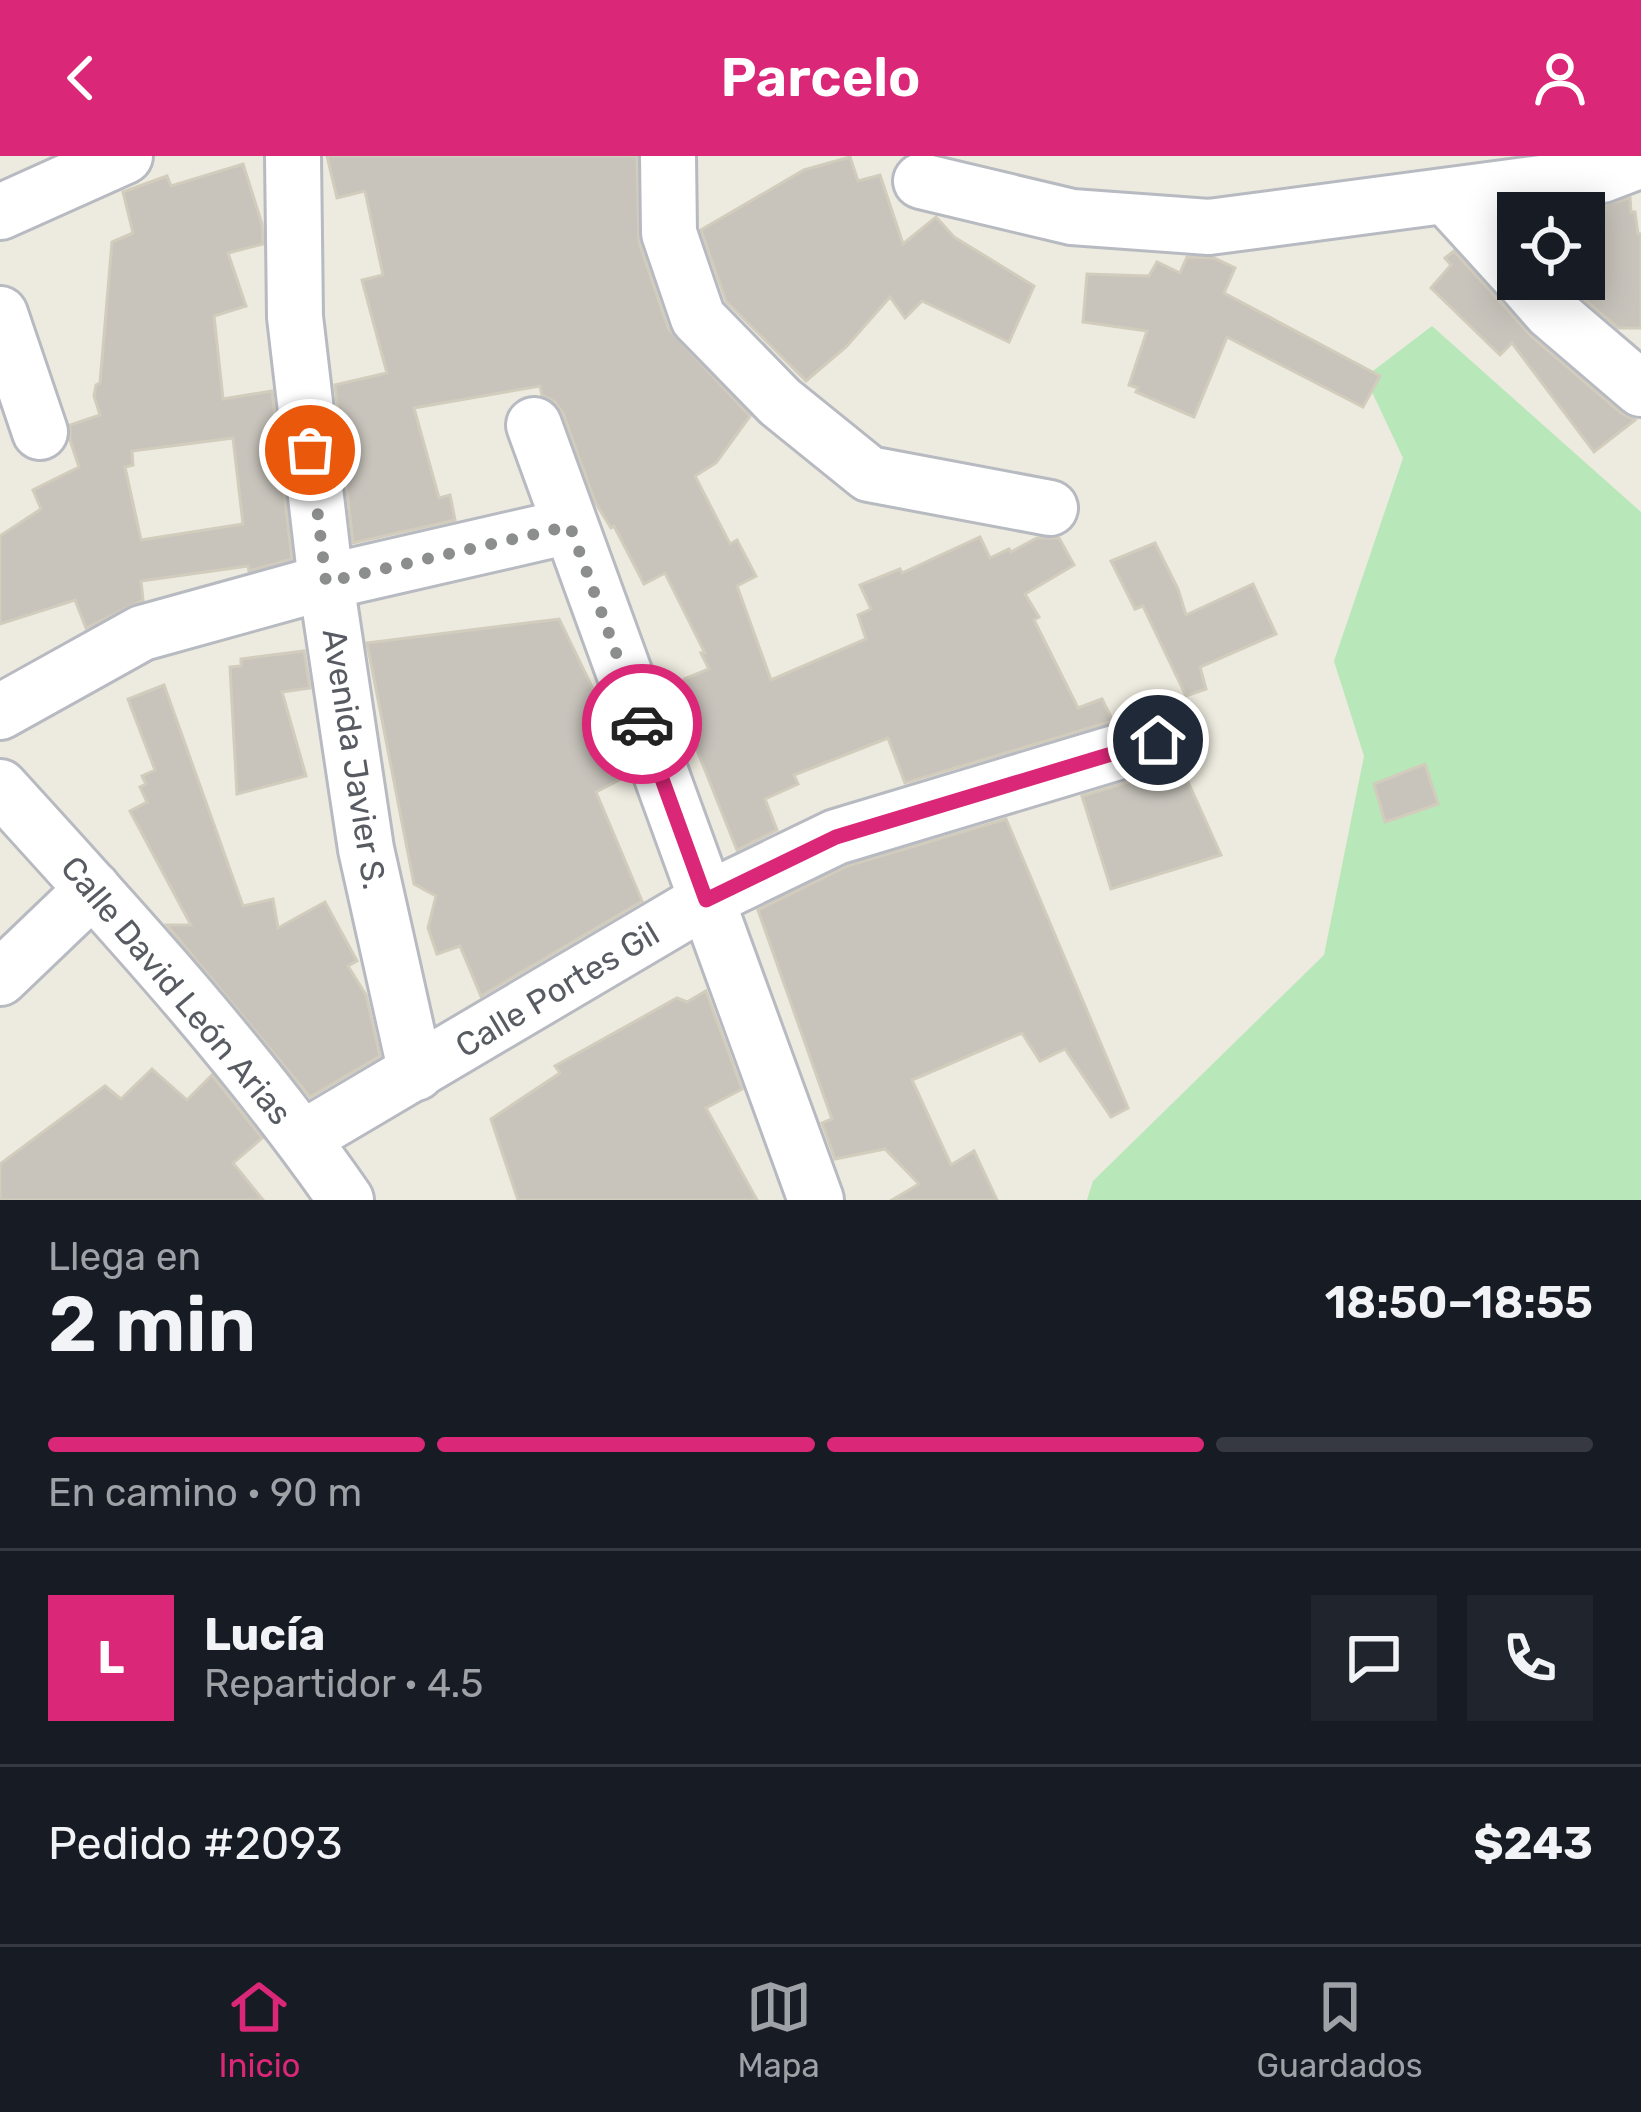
<!DOCTYPE html>
<html lang="es">
<head>
<meta charset="utf-8">
<style>
	:root { --surface:#171b24; --page:#20242c; --text:#f1f3f6; --muted:#9ea1a6; --line:#363941; --accent:#db2777 }
	body { margin:0; font-family:Rubik,sans-serif; background:var(--page); color:var(--text); height:100vh; display:flex; flex-direction:column; font-size:45px; white-space:nowrap }
	* { box-sizing:border-box; margin:0 }
	p { font-size:39px; color:var(--muted) }
	.icon { flex:none; width:66px; height:66px; fill:none; stroke:currentColor; stroke-width:2; stroke-linecap:round; stroke-linejoin:round }
	.map { position:relative; height:1044px; overflow:hidden }
	.sheet { display:flex; flex-direction:column; background:var(--surface); flex:1 }
	.sheet>* { flex:none }
	.controls { position:absolute; left:1497px; top:36px; display:grid; gap:24px }
	.controls a { display:grid; place-items:center; width:108px; height:108px; border-radius:0px; background:var(--surface); box-shadow:0 6px 30px #0003; font-size:60px }
	.pin { position:absolute; display:grid; place-items:center; width:102px; height:102px; color:#fff; margin:-51px; border:6px solid #fff; border-radius:50%; box-shadow:0 3px 12px #0007 }
	.courier { position:absolute; display:grid; place-items:center; width:120px; height:120px; margin:-60px; border:9px solid #db2777; border-radius:50%; background:#fff; color:#222; box-shadow:0 3px 15px #0007 }
	.head em { font-style:normal; font-weight:600 }
	.head div { display:flex; flex-direction:column-reverse }
	.head { display:flex; align-items:center; justify-content:space-between; height:204px; padding:0 48px }
	h1 { font-size:78px; font-weight:600; line-height:90px }
	.bar { display:grid; grid-template-columns:repeat(4,1fr); gap:18px 12px; align-content:center; height:144px; padding:0 48px }
	.bar i { height:15px; border-radius:9px; background:var(--line) }
	.bar .selected { background:var(--accent) }
	.bar p { grid-column:span 4 }
	.line { display:flex; align-items:center; gap:30px; padding:0 48px; border-top:3px solid var(--line) }
	.line div { flex:1 }
	.round { display:grid; place-items:center; flex:none; width:126px; height:126px; border-radius:0px; background:var(--page) }
	header { display:flex; justify-content:space-between; align-items:center; height:156px; padding:0 48px; background:var(--accent); color:#fff; font-size:54px; font-weight:600 }
	.tab-bar { display:flex; justify-content:space-around; align-items:center; height:168px; border-top:3px solid var(--line); background:var(--surface); font-size:33px; color:var(--muted) }
	.tab-bar a { display:grid; justify-items:center; gap:6px }
	.tab-bar .selected { color:var(--accent) }
	.map>svg:first-child { display:block }
	.green { fill:#b8e7b9 }
	.building { fill:#c8c4bc; stroke:#d2ccbd; stroke-width:3; fill-rule:evenodd }
	.lines { fill:none; stroke-linecap:round; stroke-linejoin:round }
	.street-casing { stroke:#b7bac0; stroke-width:60 }
	.street { stroke:#fff; stroke-width:54 }
	.done { stroke:#8c8e8e; stroke-width:12; stroke-dasharray:0 21.6 }
	.route { stroke:#db2777; stroke-width:15 }
	.labels { text-anchor:middle; stroke-width:12; stroke-linejoin:round; paint-order:stroke }
	.street-label { font-size:33px; fill:#585c62; stroke:#fff }
</style>
</head>
<body>
<header><svg class="icon" aria-label="back" viewBox="0 0 24 24"><path d="M15 5l-7 7 7 7"/></svg>Parcelo<svg class="icon" aria-label="person" viewBox="0 0 24 24"><circle cx="12" cy="8" r="4"/><path d="M4 21q1-7 8-7t8 7"/></svg></header>
<div class="map">
<svg width="1641" height="1044" viewBox="0 0 1641 1044">
	<rect width="100%" height="100%" fill="#edeadf"/>
	<path class="green" d="M 1432,170 L 1641,356 L 1641,1044 L 1087,1044 L 1093,1025 L 1324,799 L 1364,600 L 1334,505 L 1403,302 L 1365,221 Z"/>
	<g class="building">
		<path d="M 327,0 L 637,0 L 639,86 L 668,172 L 750,260 L 716,307 L 695,320 L 730,388 L 737,384 L 756,420 L 737,430 L 771,524 L 866,483 L 858,459 L 871,453 L 860,429 L 900,413 L 902,417 L 980,381 L 990,402 L 1009,393 L 1011,396 L 1037,382 L 1059,382 L 1074,409 L 1025,438 L 1039,461 L 1034,464 L 1078,552 L 1102,543 L 1113,565 L 905,627 L 888,582 L 794,619 L 798,628 L 765,643 L 777,674 L 737,694 L 683,559 L 696,555 L 684,523 L 709,513 L 701,497 L 705,497 L 665,417 L 644,428 L 614,370 L 611,372 L 595,346 L 563,257 L 555,246 L 542,239 L 540,230 L 414,252 L 439,342 L 450,339 L 455,364 L 353,387 L 335,229 L 387,217 L 362,124 L 383,119 L 365,35 L 337,42 Z"/>
		<path d="M 850,1 L 858,25 L 880,19 L 903,88 L 936,61 L 954,81 L 1034,130 L 1009,186 L 922,145 L 905,162 L 890,141 L 846,191 L 806,225 L 726,145 L 701,74 L 804,14 Z"/>
		<path d="M 243,8 L 262,68 L 263,88 L 228,97 L 246,150 L 214,160 L 223,243 L 272,235 L 292,403 L 249,415 L 248,410 L 141,425 L 143,444 L 86,472 L 75,444 L 0,468 L 0,380 L 41,353 L 33,334 L 79,311 L 70,284 L 70,269 L 100,259 L 94,240 L 96,229 L 100,227 L 112,86 L 133,77 L 123,36 L 167,20 L 171,30 ZM 233,282 L 243,368 L 141,384 L 125,311 L 133,309 L 132,295 Z"/>
		<path d="M 1630,42 L 1631,56 L 1635,56 L 1638,78 L 1641,78 L 1641,172 L 1618,172 L 1584,143 L 1584,53 Z"/>
		<path d="M 1454,95 L 1531,180 L 1621,257 L 1635,264 L 1594,296 L 1512,187 L 1500,199 L 1431,132 L 1451,109 L 1445,102 Z"/>
		<path d="M 1187,101 L 1214,102 L 1235,112 L 1224,137 L 1380,220 L 1363,251 L 1227,181 L 1194,261 L 1136,236 L 1138,232 L 1129,229 L 1147,175 L 1083,166 L 1087,118 L 1149,120 L 1157,106 L 1180,117 Z"/>
		<path d="M 1155,387 L 1178,433 L 1186,459 L 1253,428 L 1276,478 L 1200,511 L 1206,533 L 1186,540 L 1143,450 L 1135,453 L 1111,405 Z"/>
		<path d="M 559,463 L 597,541 L 615,589 L 611,590 L 623,622 L 596,636 L 642,745 L 481,840 L 460,790 L 437,798 L 428,772 L 436,740 L 414,728 L 367,487 Z"/>
		<path d="M 304,495 L 310,532 L 282,536 L 306,620 L 237,638 L 230,511 L 241,510 L 241,503 Z"/>
		<path d="M 164,529 L 243,750 L 273,743 L 278,772 L 325,746 L 357,805 L 348,810 L 366,839 L 380,900 L 310,941 L 167,769 L 191,769 L 130,655 L 147,646 L 140,631 L 146,628 L 142,620 L 155,614 L 128,543 Z"/>
		<path d="M 1425,608 L 1438,648 L 1385,666 L 1374,628 Z"/>
		<path d="M 1161,616 L 1163,624 L 1184,617 L 1221,699 L 1111,733 L 1082,640 Z"/>
		<path d="M 1006,663 L 1128,952 L 1111,961 L 1065,893 L 1040,905 L 1022,877 L 912,924 L 951,1009 L 974,995 L 997,1044 L 892,1044 L 919,1028 L 885,993 L 835,1003 L 822,967 L 832,963 L 758,754 L 847,710 Z"/>
		<path d="M 706,835 L 742,933 L 706,952 L 757,1044 L 518,1044 L 491,963 L 560,917 L 555,910 L 677,842 L 687,846 Z"/>
		<path d="M 152,913 L 187,944 L 212,919 L 262,982 L 233,1007 L 263,1044 L 0,1044 L 0,1008 L 105,930 L 121,943 Z"/>
	</g>
	<g class="lines">
		<g class="street-casing">
			<g id="street">
				<path d="M 293,0 L 295,161 L 326,426 L 366,693 L 416,917"/>
				<path d="M 668,0 L 669,77 L 698,162 L 780,246 L 869,318 L 1050,352"/>
				<path d="M 921,25 L 1072,61 L 1209,71 L 1602,19 L 1641,4"/>
				<path d="M 1446,40 L 1518,119"/>
				<path d="M 0,56 L 125,0"/>
				<path d="M 1522,123 L 1551,156 L 1641,233"/>
				<path d="M 0,158 L 40,276"/>
				<path d="M 534,269 L 816,1044"/>
				<path d="M 0,556 L 142,477 L 326,426 L 570,370"/>
				<path d="M 0,631 C 120,763 244,897 346,1044"/>
				<path d="M 0,822 L 93,733"/>
				<path d="M 303,982 L 706,744 L 836,681 L 1158,584"/>
			</g>
		</g>
		<use href="#street" class="street"/>
	</g>
	<g class="lines">
		<path class="done" d="M 310,294 L 326,426 L 570,370 L 642,568"/>
		<path class="route" d="M 642,568 L 706,744 L 836,681 L 1158,584"/>
	</g>
	<g class="labels">
		<g class="street-label">
			<text transform="translate(355 603) rotate(81)" y="12">Avenida Javier S.</text>
			<text transform="translate(557 833) rotate(-31)" y="12">Calle Portes Gil</text>
			<text transform="translate(177 834) rotate(50)" y="12">Calle David León Arias</text>
		</g>
	</g>
</svg>
<div class="controls">
<a><svg class="icon" aria-label="locate" viewBox="0 0 24 24"><circle cx="12" cy="12" r="6"/><path d="M12 2v4M12 18v4M2 12h4M18 12h4"/></svg></a>
</div>
<div class="pin" style="left:310px;top:294px;background:#ea580c"><svg class="icon" aria-label="bag" viewBox="0 0 24 24"><path d="M5 8h14l-1 12H6zM9 8a3 3 0 0 1 6 0"/></svg></div>
<div class="pin" style="left:1158px;top:584px;background:#1f2937"><svg class="icon" aria-label="home" viewBox="0 0 24 24"><path d="M3 11l9-7 9 7M6 9v11h12V9"/></svg></div>
<div class="courier" style="left:642px;top:568px"><svg class="icon" aria-label="car" viewBox="0 0 24 24"><path d="M5 17H2v-5l4-1 3-4h7l3 4 3 1v5h-3M9 17h6M6 11h13"/><circle cx="7" cy="17" r="2"/><circle cx="17" cy="17" r="2"/></svg></div>
</div>
<section class="sheet">
<div class="head"><div><h1>2 min</h1><p>Llega en</p></div><em>18:50–18:55</em></div>
<div class="bar"><i class="selected"></i><i class="selected"></i><i class="selected"></i><i></i><p>En camino · 90 m</p></div>
<div class="line" style="height:216px"><b class="round" style="background:var(--accent);color:#fff">L</b><div><b>Lucía</b><p>Repartidor · 4.5</p></div><a class="round"><svg class="icon" aria-label="chat" viewBox="0 0 24 24"><path d="M4 5h16v11H9l-5 4z"/></svg></a><a class="round"><svg class="icon" aria-label="phone" viewBox="0 0 24 24"><path d="M5 4h4l2 5-3 2q2 4 5 5l2-3 5 2v4C11 20 4 13 5 4z"/></svg></a></div>
<div class="line" style="height:156px"><div>Pedido #2093</div><b>$243</b></div>
</section>
<nav class="tab-bar">
<a class="selected"><svg class="icon" aria-label="home" viewBox="0 0 24 24"><path d="M3 11l9-7 9 7M6 9v11h12V9"/></svg>Inicio</a>
<a><svg class="icon" aria-label="map" viewBox="0 0 24 24"><path d="M3 6l6-2 6 2 6-2v14l-6 2-6-2-6 2zM9 4v14M15 6v14"/></svg>Mapa</a>
<a><svg class="icon" aria-label="saved" viewBox="0 0 24 24"><path d="M7 4h10v16l-5-4-5 4z"/></svg>Guardados</a>
</nav>
</body>
</html>
